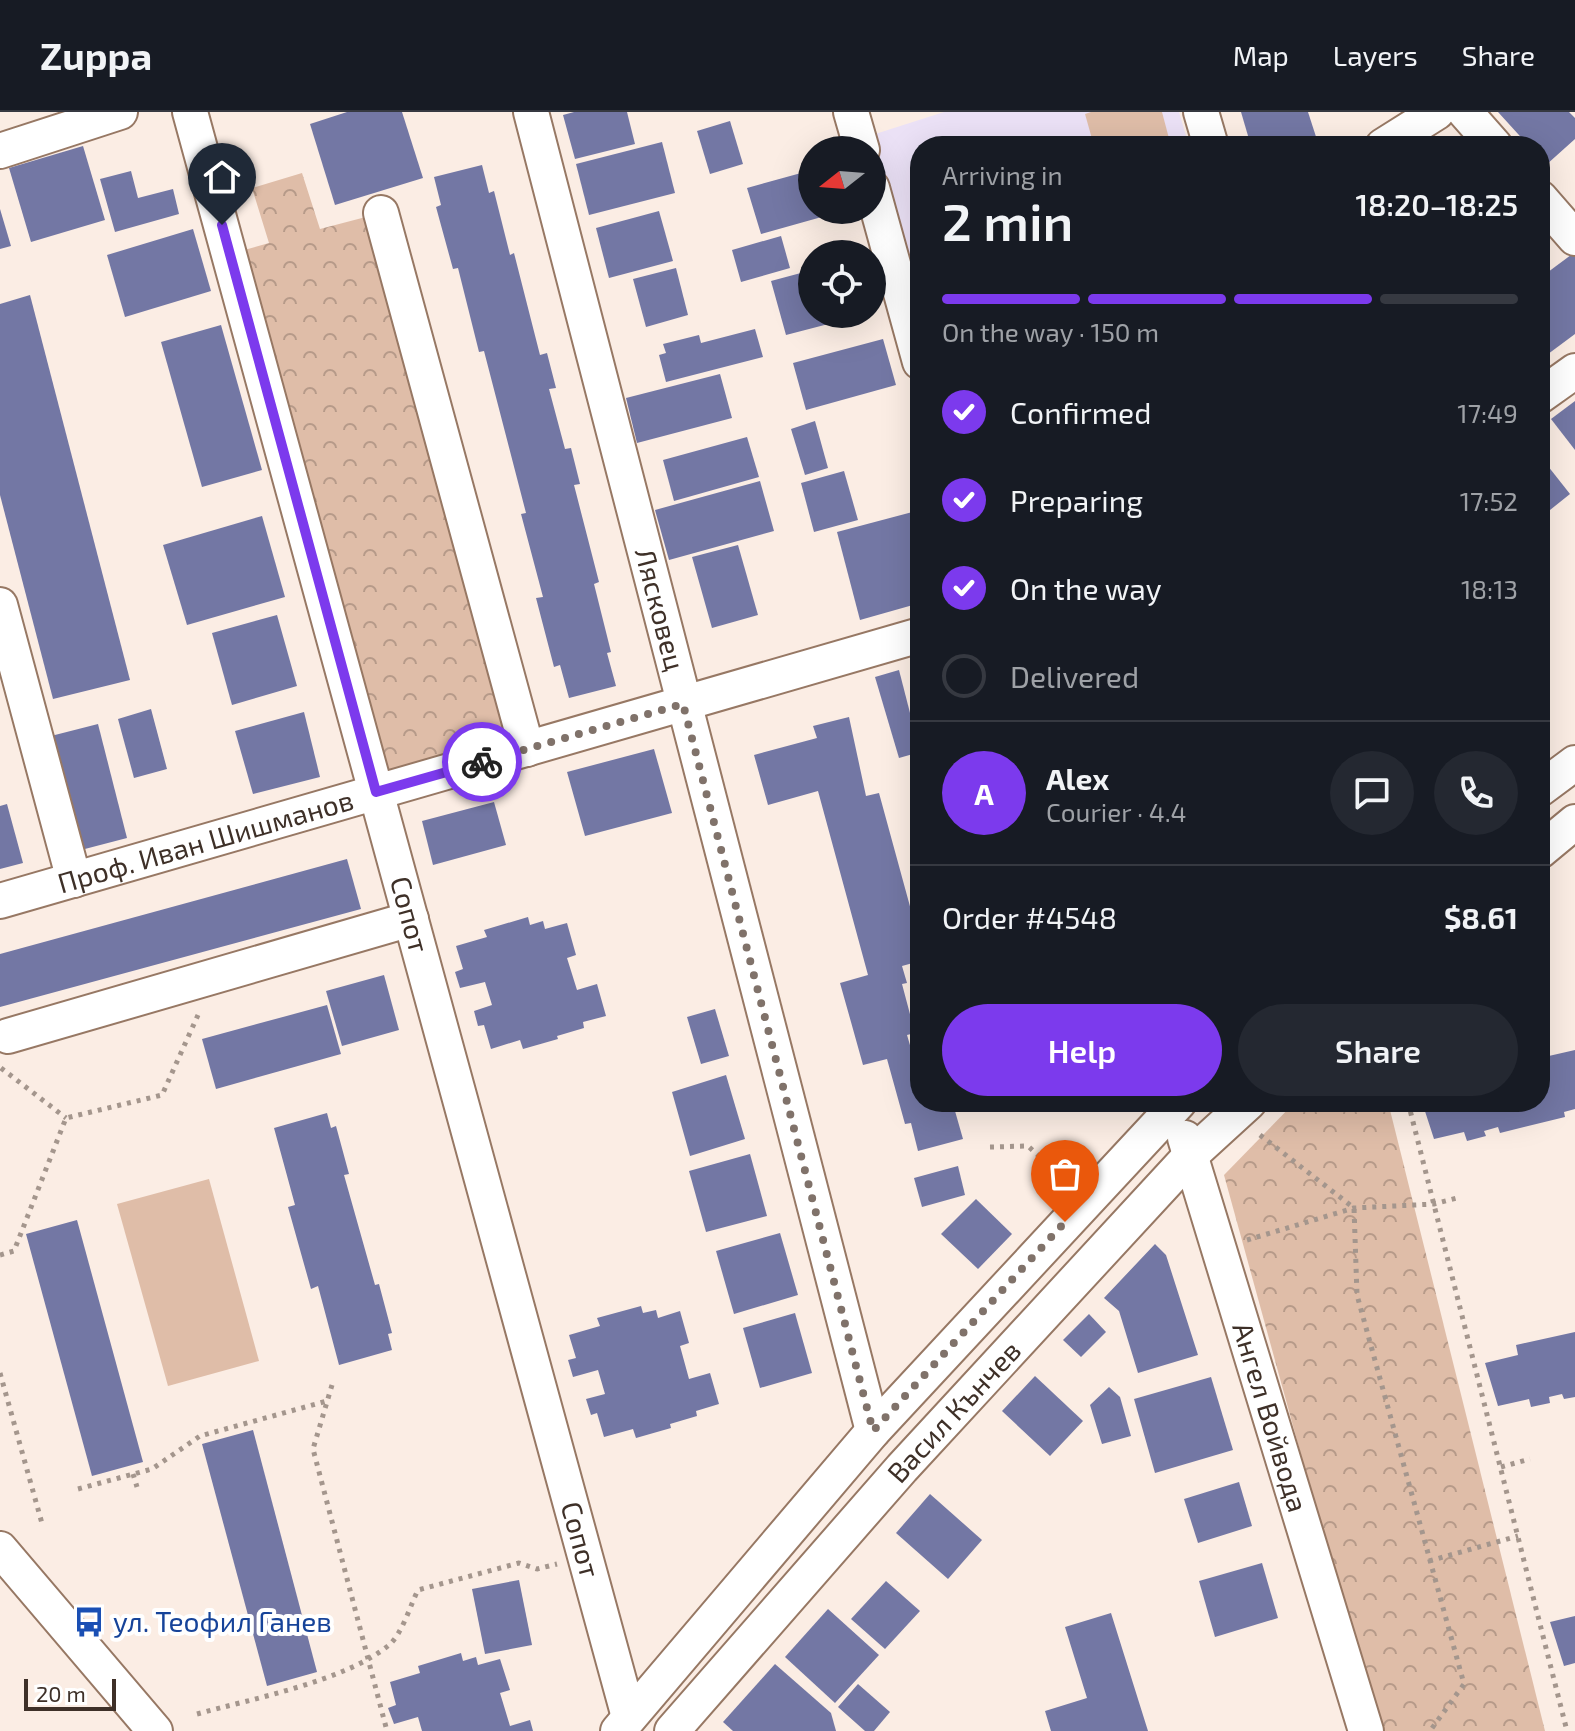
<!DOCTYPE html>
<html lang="en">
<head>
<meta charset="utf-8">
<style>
	:root { --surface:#171b24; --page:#242831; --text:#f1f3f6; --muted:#9ea1a6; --line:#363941; --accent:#7c3aed }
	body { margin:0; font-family:"Exo 2",sans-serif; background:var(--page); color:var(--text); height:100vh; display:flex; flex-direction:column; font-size:30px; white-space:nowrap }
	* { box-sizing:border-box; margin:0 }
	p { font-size:26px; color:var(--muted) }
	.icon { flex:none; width:44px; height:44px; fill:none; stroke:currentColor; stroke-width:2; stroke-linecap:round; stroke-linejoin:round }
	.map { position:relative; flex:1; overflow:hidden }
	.drawer { position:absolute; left:910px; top:24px; width:640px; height:976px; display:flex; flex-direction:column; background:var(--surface); border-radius:32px; box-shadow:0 8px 32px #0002 }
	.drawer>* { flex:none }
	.needle { width:52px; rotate:253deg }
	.fabs { position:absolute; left:798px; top:24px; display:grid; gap:16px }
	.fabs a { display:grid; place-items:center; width:88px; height:88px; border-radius:50%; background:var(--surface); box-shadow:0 8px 32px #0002; font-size:40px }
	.scale { position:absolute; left:24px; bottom:20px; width:92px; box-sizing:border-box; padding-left:8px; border:4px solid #3e3028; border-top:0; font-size:22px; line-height:28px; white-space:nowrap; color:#3e3028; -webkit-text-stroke:6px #fff; paint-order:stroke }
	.pin { position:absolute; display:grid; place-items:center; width:68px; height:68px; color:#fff; margin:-82px -34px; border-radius:50% 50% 50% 0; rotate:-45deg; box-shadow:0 0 8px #0007 }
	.pin .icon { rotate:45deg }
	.courier { position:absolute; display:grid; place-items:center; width:80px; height:80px; margin:-40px; border:6px solid #7c3aed; border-radius:50%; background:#fff; color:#222; box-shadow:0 2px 10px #0007 }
	.headline em { font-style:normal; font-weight:600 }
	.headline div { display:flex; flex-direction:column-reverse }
	.headline { display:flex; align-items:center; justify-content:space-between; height:136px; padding:0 32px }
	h1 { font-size:52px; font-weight:600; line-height:60px }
	.bar { display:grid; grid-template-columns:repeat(4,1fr); gap:12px 8px; align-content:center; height:96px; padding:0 32px }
	.bar i { height:10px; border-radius:6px; background:var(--line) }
	.bar .current { background:var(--accent) }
	.bar p { grid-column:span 4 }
	.line { display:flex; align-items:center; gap:20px; padding:0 32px; border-top:2px solid var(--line) }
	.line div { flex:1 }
	.round { display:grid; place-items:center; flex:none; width:84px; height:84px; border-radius:42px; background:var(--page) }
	ol { padding:0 32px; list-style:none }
	li { display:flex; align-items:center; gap:24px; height:88px }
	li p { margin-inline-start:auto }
	li .icon { padding:8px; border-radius:50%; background:var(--accent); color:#fff; stroke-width:4 }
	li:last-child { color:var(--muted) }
	li i { width:44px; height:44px; border:4px solid var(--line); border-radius:50% }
	.button { display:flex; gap:16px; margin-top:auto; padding:16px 32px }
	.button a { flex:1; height:92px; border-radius:48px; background:var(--accent); color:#fff; font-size:32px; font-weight:600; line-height:92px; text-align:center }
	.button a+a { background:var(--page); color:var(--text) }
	header { display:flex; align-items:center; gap:48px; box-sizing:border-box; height:112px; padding:0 40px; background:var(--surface); border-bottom:2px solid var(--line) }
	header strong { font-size:38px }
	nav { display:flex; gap:44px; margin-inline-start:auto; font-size:28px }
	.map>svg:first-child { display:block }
	.education { fill:#ebe1f6 }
	.park { fill:url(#park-crowns) }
	.garden { fill:#dfbda8 }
	.building { fill:#7377a4 }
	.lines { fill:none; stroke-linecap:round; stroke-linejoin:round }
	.minor-casing { stroke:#977864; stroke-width:38 }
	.path { stroke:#a4968d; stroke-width:5; stroke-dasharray:4 6; stroke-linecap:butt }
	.minor { stroke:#fff; stroke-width:34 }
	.done { stroke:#80726a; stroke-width:8; stroke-dasharray:0 14.4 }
	.route { stroke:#7c3aed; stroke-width:10 }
	.labels { text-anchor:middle; stroke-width:8; stroke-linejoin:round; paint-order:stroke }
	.street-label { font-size:28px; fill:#3e3028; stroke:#fff }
	.transit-label { font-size:28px; fill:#164399; stroke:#fff; text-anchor:start }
</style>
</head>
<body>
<header>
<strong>Zuppa</strong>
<nav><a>Map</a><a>Layers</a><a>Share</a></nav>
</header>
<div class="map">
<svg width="1575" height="1619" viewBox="0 0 1575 1619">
	<defs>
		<pattern id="park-crowns" width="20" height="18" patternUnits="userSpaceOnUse" patternTransform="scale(2)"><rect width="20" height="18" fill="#dfbda8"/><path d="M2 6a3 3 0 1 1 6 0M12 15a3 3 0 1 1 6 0" fill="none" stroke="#b69a89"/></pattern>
	</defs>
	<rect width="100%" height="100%" fill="#fbede4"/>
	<path class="education" d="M 944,0 L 1179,0 L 1189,34 L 920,34 L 920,206 L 869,24 Z"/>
	<g class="park">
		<path d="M 302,61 L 320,117 L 381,101 L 527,637 L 376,680 L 230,142 L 269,131 L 252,76 Z"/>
		<path d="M 1295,990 L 1388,990 L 1545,1619 L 1377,1619 L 1224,1063 Z"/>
	</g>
	<g class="garden">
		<path d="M 1091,0 L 1162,0 L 1171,34 L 1094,34 L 1085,2 Z"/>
		<path d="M 209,1067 L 259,1249 L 168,1274 L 117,1092 Z"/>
	</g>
	<g class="building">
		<path d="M 347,0 L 402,0 L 423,66 L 335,93 L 310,12 Z"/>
		<path d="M 574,0 L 627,0 L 635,32 L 575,47 L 563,3 Z"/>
		<path d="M 1241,0 L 1308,0 L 1319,34 L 1251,34 Z"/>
		<path d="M 1498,0 L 1569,0 L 1575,6 L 1575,27 L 1546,53 L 1540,47 L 1540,34 L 1529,34 Z"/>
		<path d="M 730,9 L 743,52 L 710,62 L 697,19 Z"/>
		<path d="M 662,30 L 675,81 L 589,103 L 576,52 Z"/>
		<path d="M 83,34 L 105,108 L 31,130 L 9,56 Z"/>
		<path d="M 482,53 L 489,81 L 494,79 L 510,143 L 514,141 L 540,243 L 547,241 L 556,276 L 549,277 L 565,337 L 571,336 L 580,372 L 574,373 L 599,470 L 594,472 L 611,540 L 607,541 L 616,574 L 569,586 L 560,553 L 554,555 L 536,486 L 543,485 L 521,402 L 526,401 L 484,239 L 479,240 L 458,156 L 453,157 L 436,95 L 441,93 L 434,65 Z"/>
		<path d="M 812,58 L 812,98 L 843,99 L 761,122 L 747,76 Z"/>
		<path d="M 131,59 L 138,86 L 173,77 L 179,102 L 115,120 L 100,67 Z"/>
		<path d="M 0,97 L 11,134 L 0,137 Z"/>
		<path d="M 659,99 L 673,149 L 609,166 L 596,116 Z"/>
		<path d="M 193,117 L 211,179 L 125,205 L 107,143 Z"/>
		<path d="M 781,124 L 790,156 L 741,170 L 732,138 Z"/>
		<path d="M 1575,140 L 1575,222 L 1540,248 L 1540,166 Z"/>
		<path d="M 676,156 L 688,203 L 646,215 L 633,167 Z"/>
		<path d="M 812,158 L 812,202 L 863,203 L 786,223 L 771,169 Z"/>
		<path d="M 30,183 L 130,568 L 53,587 L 0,383 L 0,192 Z"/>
		<path d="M 221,213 L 262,358 L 202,375 L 161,230 Z"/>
		<path d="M 755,217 L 763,245 L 666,270 L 659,243 L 666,241 L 663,232 L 699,223 L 701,231 Z"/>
		<path d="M 883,227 L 896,273 L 806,298 L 793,251 Z"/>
		<path d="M 720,262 L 732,306 L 637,331 L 626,286 Z"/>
		<path d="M 1575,289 L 1575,338 L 1551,307 Z"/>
		<path d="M 815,309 L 828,356 L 805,363 L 791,317 Z"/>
		<path d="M 747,325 L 759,365 L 674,389 L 663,348 Z"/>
		<path d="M 1540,344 L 1570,382 L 1540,406 Z"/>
		<path d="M 844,359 L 858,408 L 814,420 L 801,371 Z"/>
		<path d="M 760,369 L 774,419 L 669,448 L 655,398 Z"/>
		<path d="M 920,398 L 920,491 L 860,508 L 837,420 Z"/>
		<path d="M 262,404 L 285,485 L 187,513 L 163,433 Z"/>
		<path d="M 738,433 L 758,503 L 712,516 L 692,445 Z"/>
		<path d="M 277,503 L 297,574 L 232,593 L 212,521 Z"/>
		<path d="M 899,558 L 920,640 L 899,646 L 875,565 Z"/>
		<path d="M 151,597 L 167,657 L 134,666 L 118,607 Z"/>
		<path d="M 304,600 L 320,665 L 253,682 L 235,619 Z"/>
		<path d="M 849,605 L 866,684 L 879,681 L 920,831 L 920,849 L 902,854 L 907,871 L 902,872 L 915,921 L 907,923 L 912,940 L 920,938 L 920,990 L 960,990 L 962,997 L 955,999 L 963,1027 L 918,1039 L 911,1011 L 905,1012 L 887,947 L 863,953 L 851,910 L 840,871 L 868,863 L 818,679 L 768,693 L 754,643 L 817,626 L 813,614 Z"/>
		<path d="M 98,612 L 127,726 L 81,738 L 51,624 Z"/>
		<path d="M 654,637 L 672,701 L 585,724 L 567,660 Z"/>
		<path d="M 494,690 L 506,733 L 433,753 L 422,709 Z"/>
		<path d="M 7,692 L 23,751 L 0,757 L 0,694 Z"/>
		<path d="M 347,747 L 361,797 L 0,895 L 0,842 Z"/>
		<path d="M 528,805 L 530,813 L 543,809 L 545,817 L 567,811 L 576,843 L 567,846 L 577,878 L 597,872 L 606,904 L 583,910 L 584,916 L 557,924 L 558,927 L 523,937 L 520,928 L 491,937 L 484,913 L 478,914 L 474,899 L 492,893 L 485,870 L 460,876 L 455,860 L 463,857 L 456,834 L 487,825 L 484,818 Z"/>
		<path d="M 384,863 L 399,918 L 342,934 L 326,879 Z"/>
		<path d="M 327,893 L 341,942 L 216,977 L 202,927 Z"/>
		<path d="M 715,897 L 729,944 L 701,952 L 687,905 Z"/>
		<path d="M 1575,938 L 1575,997 L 1564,1000 L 1565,1005 L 1500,1021 L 1498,1015 L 1484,1019 L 1486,1024 L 1467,1029 L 1464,1020 L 1434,1027 L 1422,990 L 1540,990 L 1540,946 Z"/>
		<path d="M 726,963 L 745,1027 L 690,1044 L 672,980 Z"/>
		<path d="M 327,1001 L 331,1016 L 336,1014 L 349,1062 L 344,1063 L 375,1173 L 379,1172 L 392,1221 L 388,1222 L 392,1238 L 339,1253 L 318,1174 L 311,1177 L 288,1095 L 295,1093 L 274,1016 Z"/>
		<path d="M 750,1042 L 767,1104 L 706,1120 L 689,1059 Z"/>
		<path d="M 958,1054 L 965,1083 L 922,1095 L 914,1066 Z"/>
		<path d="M 976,1087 L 1012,1122 L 978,1157 L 941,1122 Z"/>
		<path d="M 77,1108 L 143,1350 L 92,1364 L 26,1122 Z"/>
		<path d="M 780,1121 L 798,1183 L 734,1202 L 716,1139 Z"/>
		<path d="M 1155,1132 L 1166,1143 L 1198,1243 L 1138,1261 L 1119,1199 L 1104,1186 Z"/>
		<path d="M 641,1194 L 643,1201 L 656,1198 L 658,1206 L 680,1199 L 689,1231 L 680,1234 L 689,1267 L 710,1261 L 719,1292 L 696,1299 L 697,1304 L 670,1312 L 671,1316 L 636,1326 L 633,1317 L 604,1325 L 597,1301 L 591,1303 L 586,1287 L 605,1282 L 598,1258 L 573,1265 L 568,1248 L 576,1246 L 569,1223 L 600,1214 L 597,1206 Z"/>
		<path d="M 795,1201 L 812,1261 L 760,1276 L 743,1216 Z"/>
		<path d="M 1089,1202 L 1106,1220 L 1081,1245 L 1063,1228 Z"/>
		<path d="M 1575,1220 L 1575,1285 L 1564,1287 L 1562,1282 L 1549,1285 L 1550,1291 L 1531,1295 L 1529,1287 L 1498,1294 L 1485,1251 L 1518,1243 L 1516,1233 Z"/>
		<path d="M 1035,1264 L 1083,1309 L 1050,1344 L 1002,1299 Z"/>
		<path d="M 1211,1265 L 1233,1338 L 1155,1361 L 1134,1287 Z"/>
		<path d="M 1109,1275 L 1120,1285 L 1131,1324 L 1102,1332 L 1090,1293 Z"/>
		<path d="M 253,1318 L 317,1560 L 267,1574 L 202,1332 Z"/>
		<path d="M 1239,1370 L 1252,1414 L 1198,1431 L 1184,1387 Z"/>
		<path d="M 930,1382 L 982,1428 L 948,1467 L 896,1421 Z"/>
		<path d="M 1262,1451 L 1278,1506 L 1215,1525 L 1199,1469 Z"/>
		<path d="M 519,1468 L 532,1533 L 485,1542 L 472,1477 Z"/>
		<path d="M 886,1469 L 920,1499 L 885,1537 L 851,1507 Z"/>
		<path d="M 828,1497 L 879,1543 L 835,1591 L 785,1545 Z"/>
		<path d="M 1111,1501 L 1148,1619 L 1051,1619 L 1045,1599 L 1087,1586 L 1065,1515 Z"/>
		<path d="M 1575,1504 L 1575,1551 L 1564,1554 L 1550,1510 Z"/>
		<path d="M 461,1541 L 463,1549 L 476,1545 L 478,1553 L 500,1547 L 510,1578 L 500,1581 L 510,1614 L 530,1608 L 533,1619 L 422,1619 L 418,1605 L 394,1612 L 388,1596 L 396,1593 L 390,1570 L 420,1561 L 418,1554 Z"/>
		<path d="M 775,1552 L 831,1601 L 836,1619 L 733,1619 L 723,1610 Z"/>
		<path d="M 858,1572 L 890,1600 L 874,1619 L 865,1619 L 838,1595 Z"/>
	</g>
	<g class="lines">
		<g class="minor-casing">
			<g id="minor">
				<path id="s1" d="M 190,0 L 629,1605"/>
				<path id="s2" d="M 531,0 L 873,1319"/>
				<path d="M 851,0 L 862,38"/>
				<path d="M 1201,0 L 1211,34"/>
				<path d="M 1465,0 L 1495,34"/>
				<path d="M 1383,34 L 1437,0"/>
				<path d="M 0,39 L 120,0"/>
				<path d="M 872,76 L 920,250"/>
				<path d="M 1540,86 L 1575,126"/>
				<path d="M 381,101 L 527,637"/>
				<path d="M 1540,284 L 1575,259"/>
				<path d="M 0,493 L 74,768"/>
				<path d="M 1540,677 L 1575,651"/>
				<path d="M 1540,739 L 1575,710"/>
				<path id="s3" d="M 0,789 L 920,523"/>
				<path d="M 8,924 L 411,807"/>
				<path id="s4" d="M 1185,1026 L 1366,1619"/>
				<path d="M 0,1437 L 155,1619"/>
				<path d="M 618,1619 L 873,1319 L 1179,990"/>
				<path id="s5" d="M 672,1619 L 902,1356 L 1191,1043 L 1249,990"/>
			</g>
		</g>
		<g class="path">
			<path d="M 1,956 L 66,1006"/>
			<path d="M 1408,990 L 1567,1619"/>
			<path d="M 1260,1023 L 1354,1096 L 1357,1183 L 1464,1572 L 1430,1619"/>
			<path d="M 990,1035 L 1028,1034 L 1064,1067"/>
			<path d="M 1247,1128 L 1354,1096 L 1434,1092 L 1461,1085"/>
			<path d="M 0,1143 L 14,1139 L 66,1006 L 162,983 L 198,903"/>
			<path d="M 0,1261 L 43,1415"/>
			<path d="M 332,1273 L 313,1337 L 387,1619"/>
			<path d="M 1501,1355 L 1530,1347"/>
			<path d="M 133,1362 L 137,1375"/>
			<path d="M 78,1377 L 152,1357 L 200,1324 L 327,1289"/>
			<path d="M 1429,1449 L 1518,1424"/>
			<path d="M 197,1602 C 251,1587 346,1569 389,1533 C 402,1522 410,1494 418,1478 L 519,1451 L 537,1457 L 557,1452"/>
		</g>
		<use href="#minor" class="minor"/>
	</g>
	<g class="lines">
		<path class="done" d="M 482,650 L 683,592 L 873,1319 L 1065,1110"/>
		<path class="route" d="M 222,113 L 376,680 L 482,650"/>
	</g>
	<defs>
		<g id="bus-bare" transform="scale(2.4)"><path d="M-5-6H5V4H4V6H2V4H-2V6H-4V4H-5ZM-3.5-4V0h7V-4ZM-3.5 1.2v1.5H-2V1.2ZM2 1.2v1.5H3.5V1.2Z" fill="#1a4fb4" stroke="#fff" stroke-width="2.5" paint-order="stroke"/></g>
	</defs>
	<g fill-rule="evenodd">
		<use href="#bus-bare" x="89" y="1510"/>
	</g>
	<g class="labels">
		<g class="street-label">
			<text dy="10" stroke="none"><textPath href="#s2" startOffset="514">Лясковец</textPath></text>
			<text dy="10" stroke="none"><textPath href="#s3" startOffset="214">Проф. Иван Шишманов</textPath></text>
			<text dy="10" stroke="none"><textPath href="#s1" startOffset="832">Сопот</textPath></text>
			<text dy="10" stroke="none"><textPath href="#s5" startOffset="426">Васил Кънчев</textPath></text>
			<text dy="10" stroke="none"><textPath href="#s4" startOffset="292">Ангел Войвода</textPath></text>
			<text dy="10" stroke="none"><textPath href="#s1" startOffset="1480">Сопот</textPath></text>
		</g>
		<g class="transit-label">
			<text x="113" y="1520">ул. Теофил Ганев</text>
		</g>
	</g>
</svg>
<div class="fabs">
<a><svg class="needle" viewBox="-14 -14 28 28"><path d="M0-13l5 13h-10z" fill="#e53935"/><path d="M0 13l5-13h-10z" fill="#9ea1a6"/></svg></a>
<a><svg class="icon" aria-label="locate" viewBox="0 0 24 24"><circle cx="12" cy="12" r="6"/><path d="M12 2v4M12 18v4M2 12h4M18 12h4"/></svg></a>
</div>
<div class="scale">20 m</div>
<div class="pin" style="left:1065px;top:1110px;background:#ea580c"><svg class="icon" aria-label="bag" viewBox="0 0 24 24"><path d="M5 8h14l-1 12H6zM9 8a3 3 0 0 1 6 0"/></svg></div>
<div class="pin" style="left:222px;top:113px;background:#1f2937"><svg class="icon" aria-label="home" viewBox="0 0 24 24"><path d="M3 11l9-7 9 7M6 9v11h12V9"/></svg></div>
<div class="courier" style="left:482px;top:650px"><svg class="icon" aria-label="bike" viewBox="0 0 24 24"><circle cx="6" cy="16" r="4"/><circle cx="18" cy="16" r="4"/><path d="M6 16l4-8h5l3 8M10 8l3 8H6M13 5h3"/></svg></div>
<section class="drawer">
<div class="headline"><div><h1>2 min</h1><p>Arriving in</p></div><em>18:20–18:25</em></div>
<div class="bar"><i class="current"></i><i class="current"></i><i class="current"></i><i></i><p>On the way · 150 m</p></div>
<ol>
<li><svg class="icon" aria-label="check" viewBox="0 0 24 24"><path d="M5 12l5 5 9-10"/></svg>Confirmed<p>17:49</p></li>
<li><svg class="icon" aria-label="check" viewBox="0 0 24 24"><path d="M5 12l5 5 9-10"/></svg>Preparing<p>17:52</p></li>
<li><svg class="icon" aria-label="check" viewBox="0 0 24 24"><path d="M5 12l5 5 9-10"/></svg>On the way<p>18:13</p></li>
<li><i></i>Delivered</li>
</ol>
<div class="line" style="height:144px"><b class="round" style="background:var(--accent);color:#fff">A</b><div><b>Alex</b><p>Courier · 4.4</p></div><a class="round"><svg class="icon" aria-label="chat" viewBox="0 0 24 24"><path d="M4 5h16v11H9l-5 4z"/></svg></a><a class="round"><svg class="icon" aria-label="phone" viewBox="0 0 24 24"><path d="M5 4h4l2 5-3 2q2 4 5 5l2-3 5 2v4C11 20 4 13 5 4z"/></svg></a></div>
<div class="line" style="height:104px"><div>Order #4548</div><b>$8.61</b></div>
<div class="button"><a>Help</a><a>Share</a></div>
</section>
</div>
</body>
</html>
